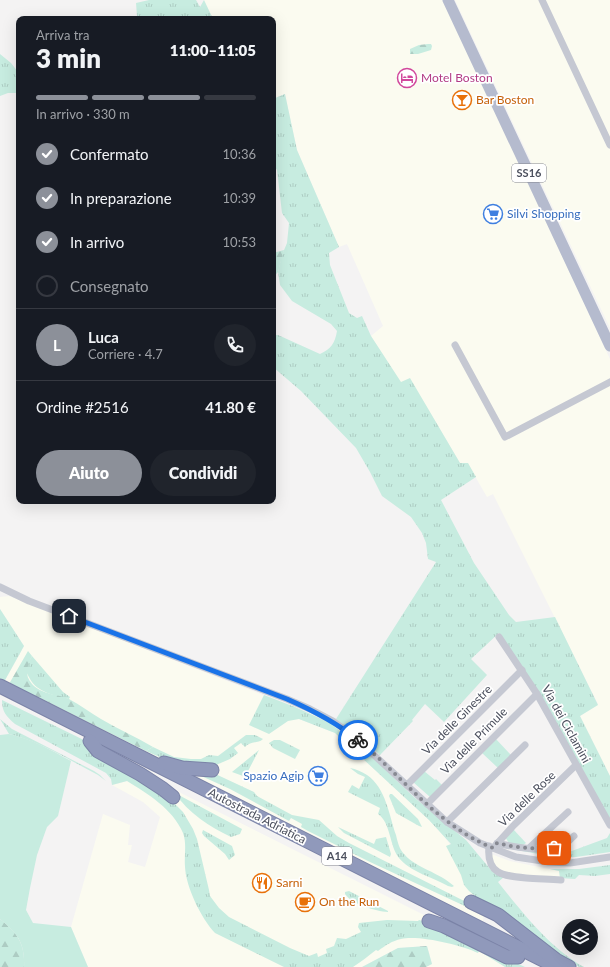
<!DOCTYPE html>
<html lang="it">
<head>
<meta charset="utf-8">
<style>
	:root { --surface:#171b24; --page:#20242c; --text:#f1f3f6; --muted:#9ea1a6; --line:#363941; --accent:#8c9099 }
	body { margin:0; font-family:Lato,sans-serif; background:var(--page); color:var(--text); height:100vh; display:flex; flex-direction:column; font-size:15px; white-space:nowrap }
	* { box-sizing:border-box; margin:0 }
	p { font-size:13px; color:var(--muted) }
	.icon { flex:none; width:22px; height:22px; fill:none; stroke:currentColor; stroke-width:2; stroke-linecap:round; stroke-linejoin:round }
	.map { position:relative; flex:1; overflow:hidden }
	.sheet { position:absolute; left:16px; top:16px; width:260px; height:488px; display:flex; flex-direction:column; background:var(--surface); border-radius:8px; box-shadow:0 4px 16px #0002 }
	.sheet>* { flex:none }
	.buttons { position:absolute; left:562px; top:919px; display:grid; gap:8px }
	.buttons a { display:grid; place-items:center; width:36px; height:36px; border-radius:50%; background:var(--surface); box-shadow:0 4px 16px #0002; font-size:20px }
	.pin { position:absolute; display:grid; place-items:center; width:34px; height:34px; color:#fff; margin:-17px; border-radius:8px; box-shadow:0 2px 6px #0006 }
	.courier { position:absolute; display:grid; place-items:center; width:40px; height:40px; margin:-20px; border:3px solid #1a73e8; border-radius:50%; background:#fff; color:#222; box-shadow:0 1px 5px #0007 }
	.overview em { font-style:normal; font-weight:800 }
	.overview div { display:flex; flex-direction:column-reverse }
	.overview { display:flex; align-items:center; justify-content:space-between; height:68px; padding:0 20px }
	h1 { font-size:26px; font-weight:800; line-height:30px }
	.bar { display:grid; grid-template-columns:repeat(4,1fr); gap:6px 4px; align-content:center; height:48px; padding:0 20px }
	.bar i { height:5px; border-radius:3px; background:var(--line) }
	.bar .on { background:var(--accent) }
	.bar p { grid-column:span 4 }
	.line { display:flex; align-items:center; gap:10px; padding:0 20px; border-top:1px solid var(--line) }
	.line div { flex:1 }
	.round { display:grid; place-items:center; flex:none; width:42px; height:42px; border-radius:21px; background:var(--page) }
	ol { padding:0 20px; list-style:none }
	li { display:flex; align-items:center; gap:12px; height:44px }
	li p { margin-inline-start:auto }
	li .icon { padding:4px; border-radius:50%; background:var(--accent); color:#fff; stroke-width:4 }
	li:last-child { color:var(--muted) }
	li i { width:22px; height:22px; border:2px solid var(--line); border-radius:50% }
	.primary-button { display:flex; gap:8px; margin-top:auto; padding:8px 20px }
	.primary-button a { flex:1; height:46px; border-radius:24px; background:var(--accent); color:#fff; font-size:16px; font-weight:800; line-height:46px; text-align:center }
	.primary-button a+a { background:var(--page); color:var(--text) }
	.map>svg:first-child { display:block }
	.commercial { fill:#fbfbf0 }
	.grass { fill:url(#grass-tufts) }
	.forest { fill:url(#forest-firs) }
	.garden { fill:#c7ece0 }
	.lines { fill:none; stroke-linecap:round; stroke-linejoin:round }
	.highway-casing { stroke:#7b83a7; stroke-width:15 }
	.street { stroke:#c5c8d2; stroke-width:7 }
	.primary { stroke:#b5bbce; stroke-width:11 }
	.highway { stroke:#9099bb; stroke-width:13 }
	.done { stroke:#878992; stroke-width:4; stroke-dasharray:0 7.2 }
	.route { stroke:#1a73e8; stroke-width:5 }
	.labels { text-anchor:middle; stroke-width:3.5; stroke-linejoin:round; paint-order:stroke }
	.shield { fill:#fff; stroke:#82848e; stroke-width:1 }
	.shield-label { font-size:11px; font-weight:bold; fill:#4c505e }
	.hotel-label { font-size:12px; fill:#b23c85; stroke:#fff; text-anchor:start }
	.food-label { font-size:12px; fill:#c56008; stroke:#fff; text-anchor:start }
	.shop-label { font-size:12px; fill:#366cbe; stroke:#fff; text-anchor:start }
	.street-label { font-size:12px; fill:#4c505e; stroke:#fff }
</style>
</head>
<body>
<div class="map">
<svg width="610" height="967" viewBox="0 0 610 967">
	<defs>
		<pattern id="grass-tufts" width="24" height="20" patternUnits="userSpaceOnUse"><rect width="24" height="20" fill="#c7ece0"/><path d="M3 7l-1-3M5 7V3M7 7l1-3M15 17l-1-3M17 17v-4M19 17l1-3" fill="none" stroke="#adccc3"/></pattern>
		<pattern id="forest-firs" width="22" height="20" patternUnits="userSpaceOnUse"><rect width="22" height="20" fill="#c7ece0"/><path d="M5 1l3.5 6h-7zM16 11l3.5 6h-7z" fill="#adccc3"/></pattern>
	</defs>
	<rect width="100%" height="100%" fill="#f4f3f3"/>
	<g class="commercial">
		<path d="M 204,0 L 442,0 L 462,40 L 610,359 L 610,776 L 580,716 L 598,704 L 493,494 L 487,497 L 468,464 L 460,463 L 410,379 L 401,383 L 371,336 L 383,326 L 347,244 L 339,247 L 297,150 L 285,94 L 273,99 L 273,19 L 213,19 Z"/>
		<path d="M 455,0 L 610,0 L 610,328 L 545,191 Z"/>
		<path d="M 9,596 L 289,705 L 299,719 L 335,733 L 429,820 L 442,834 L 487,891 L 483,921 L 174,769 L 4,682 L 24,646 L 0,609 L 0,597 Z"/>
		<path d="M 147,776 L 480,943 L 479,951 L 505,967 L 426,967 L 432,964 L 427,946 L 398,948 L 362,967 L 88,967 L 71,927 L 103,814 L 130,825 L 128,845 L 132,845 L 128,862 L 145,867 L 160,817 L 143,802 L 112,785 Z"/>
		<path d="M 491,854 L 510,861 L 559,871 L 560,878 L 515,875 L 504,872 L 497,868 L 492,860 Z"/>
	</g>
	<g class="grass">
		<path d="M 149,0 L 196,0 L 200,7 L 204,0 L 213,19 L 139,19 L 137,16 L 136,3 Z"/>
		<path d="M 0,54 L 11,63 L 18,72 L 19,83 L 17,85 L 19,93 L 8,93 L 0,96 Z"/>
		<path d="M 285,94 L 297,150 L 339,247 L 329,253 L 330,265 L 349,313 L 357,318 L 362,316 L 371,336 L 401,382 L 410,378 L 460,463 L 468,463 L 476,477 L 441,500 L 474,563 L 509,615 L 516,622 L 555,617 L 598,705 L 580,716 L 610,776 L 610,819 L 540,694 L 499,633 L 471,659 L 487,675 L 444,722 L 425,704 L 412,720 L 413,721 L 380,755 L 351,730 L 336,719 L 436,562 L 428,559 L 426,543 L 422,533 L 411,517 L 382,496 L 370,472 L 356,448 L 301,391 L 273,367 L 273,335 L 278,335 L 320,354 C 331,349 335,343 337,331 L 331,324 L 292,301 L 280,285 L 278,272 L 282,255 L 287,243 L 289,223 L 282,213 L 277,170 L 273,164 L 273,99 Z"/>
		<path d="M 0,609 L 24,646 L 4,682 L 0,679 Z"/>
		<path d="M 32,656 L 63,692 L 70,697 L 69,699 C 55,696 37,692 30,679 C 28,675 26,673 26,668 C 27,664 30,660 32,656 Z"/>
		<path d="M 264,695 L 295,707 L 330,723 L 372,757 L 415,798 L 466,840 L 491,870 L 504,877 L 498,882 C 523,913 549,947 584,967 L 579,967 L 558,956 L 481,901 L 469,891 L 464,885 L 461,875 L 446,846 L 451,844 L 429,820 L 335,733 L 299,719 L 288,721 L 269,734 L 249,725 Z"/>
		<path d="M 2,700 L 92,744 L 171,800 L 183,812 L 193,829 L 197,839 L 209,890 L 210,896 L 219,908 L 229,917 L 290,948 L 309,956 L 317,953 L 318,957 L 327,953 L 326,949 L 334,946 L 337,938 L 346,939 L 361,932 L 358,927 L 359,923 L 387,920 L 418,921 L 419,920 L 434,924 L 525,967 L 505,967 L 479,951 L 478,953 C 461,945 419,935 401,939 C 392,941 386,945 378,951 L 376,950 C 368,956 361,962 353,967 L 284,967 L 215,933 C 201,918 186,887 185,867 C 184,855 187,844 183,833 C 173,809 148,794 127,781 L 112,785 L 111,779 L 106,773 L 15,724 C 6,716 2,712 2,700 Z"/>
		<path d="M 0,719 L 12,729 L 94,771 L 100,775 L 106,781 L 98,775 C 69,760 41,742 9,734 Z"/>
		<path d="M 246,735 L 255,735 L 263,739 C 258,744 253,740 245,747 L 241,743 L 234,748 L 238,753 L 230,759 L 216,765 L 171,762 L 146,751 L 153,747 L 174,757 L 191,759 L 201,759 L 209,755 L 218,756 Z"/>
		<path d="M 495,738 L 511,755 L 498,768 L 481,752 Z"/>
		<path d="M 274,740 L 280,740 L 300,750 L 295,759 L 273,748 L 269,743 Z"/>
		<path d="M 259,750 L 247,773 L 254,777 L 254,780 L 232,772 Z"/>
		<path d="M 350,768 C 356,769 362,772 367,775 C 386,788 389,815 396,835 C 398,843 399,849 405,855 C 415,867 440,873 454,886 L 452,887 L 448,886 C 434,878 409,871 399,858 C 389,845 391,823 378,814 L 380,808 L 348,792 L 352,785 L 359,789 L 365,777 L 358,774 Z"/>
		<path d="M 188,770 L 209,771 L 254,792 L 257,796 L 292,815 L 319,820 L 337,836 L 349,843 L 492,915 L 497,921 L 370,862 L 308,831 L 301,827 L 302,824 L 291,818 L 289,821 L 230,789 Z"/>
		<path d="M 175,793 L 242,829 L 240,834 L 231,837 C 210,827 188,813 175,793 Z"/>
		<path d="M 390,794 L 392,794 L 418,819 L 422,827 L 419,826 L 396,813 L 389,796 Z"/>
		<path d="M 338,827 L 374,844 L 376,839 L 386,837 L 391,854 L 390,857 L 344,833 Z"/>
		<path d="M 203,830 L 232,846 L 235,855 L 229,860 L 225,854 L 204,836 L 202,833 Z"/>
		<path d="M 610,833 L 610,852 L 576,857 L 555,857 L 505,848 L 531,851 L 569,852 L 607,838 Z"/>
		<path d="M 610,865 L 610,874 L 595,876 L 579,875 L 575,879 L 560,878 L 559,871 L 550,869 L 579,869 Z"/>
		<path d="M 349,891 L 388,911 L 388,912 C 375,911 353,905 345,894 L 345,892 Z"/>
	</g>
	<g class="forest">
		<path d="M 428,44 L 431,44 L 432,46 L 431,50 L 418,54 L 410,54 L 410,49 L 419,45 Z"/>
		<path d="M 284,250 L 278,272 L 273,278 L 273,253 Z"/>
		<path d="M 28,651 L 32,656 C 27,666 24,675 32,684 C 42,695 58,694 69,699 C 80,705 91,713 101,719 C 118,729 136,737 153,747 L 146,751 L 42,699 L 31,696 L 9,684 Z"/>
		<path d="M 0,919 C 18,933 25,944 24,967 L 0,967 Z"/>
		<path d="M 427,946 L 432,964 L 426,967 L 362,967 L 398,948 Z"/>
	</g>
	<g class="garden">
		<path d="M 9,734 C 32,739 51,750 71,761 L 58,816 L 47,827 L 37,855 L 30,888 L 26,910 L 33,923 L 71,927 L 88,967 L 24,967 C 25,943 18,934 0,919 L 0,735 Z"/>
		<path d="M 424,771 L 435,780 L 436,779 L 442,785 L 430,797 L 413,782 Z"/>
		<path d="M 513,829 L 526,843 L 523,845 L 509,843 L 505,837 Z"/>
	</g>
	<g class="lines">
		<g class="highway-casing">
			<g id="highway">
				<path d="M 0,686 L 557,967"/>
				<path d="M 90,741 L 98,751 L 140,774 L 163,789 L 173,797"/>
				<path d="M 164,763 L 182,768 L 212,770"/>
				<path d="M 471,902 L 498,915 L 556,960 L 569,967"/>
				<path d="M 429,921 L 444,926 L 507,957 L 518,957"/>
			</g>
		</g>
		<g class="street">
			<path d="M 542,0 L 610,145"/>
			<path d="M 455,345 L 505,437 L 610,382"/>
			<path d="M 0,587 L 29,601 L 287,699 L 310,709 L 333,721 L 351,734 L 447,822 L 480,843 L 516,857 L 549,862 L 570,863 L 610,857"/>
			<path d="M 499,637 L 537,694 L 610,825"/>
			<path d="M 407,785 L 522,670"/>
			<path d="M 427,804 L 537,694"/>
			<path d="M 447,822 L 525,745"/>
			<path d="M 497,843 C 512,847 548,853 562,846 C 566,845 570,839 574,836"/>
			<path d="M 489,846 C 486,874 503,876 526,878 C 537,879 549,879 561,880"/>
			<path d="M 493,848 L 514,825 L 576,765"/>
			<path d="M 529,848 L 568,812"/>
		</g>
		<path class="primary" d="M 448,0 L 610,346"/>
		<use href="#highway" class="highway"/>
	</g>
	<g class="lines">
		<path class="done" d="M 358,740 C 402,776 438,826 493,848 L 497,843 C 516,848 535,849 554,848"/>
		<path class="route" d="M 69,616 L 287,699 C 312,710 336,722 358,740"/>
	</g>
	<defs>
		<g id="hotel-ring" transform="scale(1)"><circle r="9.5" fill="#fff" stroke="#d1479c" stroke-width="1.5"/><path d="M-6-4.5h1.5V1H6V5H4.5V3h-9V5H-6ZM-4 0a1.8 1.8 0 1 1 3.6 0ZM.5 0V-2.5h3Q6-2.5 6 0Z" fill="#d1479c"/></g>
		<g id="bar-ring" transform="scale(1)"><circle r="9.5" fill="#fff" stroke="#e8710a" stroke-width="1.5"/><path d="M-6-5H6L.8 .8V4.5H3.5V6h-7V4.5H-.8V.8Z" fill="#e8710a"/></g>
		<g id="supermarket-ring" transform="scale(1)"><circle r="9.5" fill="#fff" stroke="#3f7fe0" stroke-width="1.5"/><path d="M-6-5.5h2.5l.6 2H6L4.5 2H-2.5L-4.4-4H-6ZM-1.5 3.2a1.3 1.3 0 1 0 .1 0ZM3 3.2a1.3 1.3 0 1 0 .1 0Z" fill="#3f7fe0"/></g>
		<g id="restaurant-ring" transform="scale(1)"><circle r="9.5" fill="#fff" stroke="#e8710a" stroke-width="1.5"/><path d="M-5-6h1v4h1v-4h1v4h1v-4h1v5L-1.5 .5V6h-2V.5L-5-1ZM5-6V6H3V1.5H1.5Q1.5-4 5-6Z" fill="#e8710a"/></g>
		<g id="cafe-ring" transform="scale(1)"><circle r="9.5" fill="#fff" stroke="#e8710a" stroke-width="1.5"/><path d="M-5.5-4.5H6V0H3Q3 3.5 0 3.5H-2.5Q-5.5 3.5-5.5 0ZM3-3.2v2h1.7v-2ZM-6 4.5H4V6H-6Z" fill="#e8710a"/></g>
	</defs>
	<g fill-rule="evenodd">
		<use href="#hotel-ring" x="407" y="78"/>
		<use href="#bar-ring" x="462" y="100"/>
		<use href="#supermarket-ring" x="493" y="214"/>
		<use href="#supermarket-ring" x="318" y="776"/>
		<use href="#restaurant-ring" x="262" y="883"/>
		<use href="#cafe-ring" x="305" y="902"/>
	</g>
	<g class="labels">
		<g class="shield">
			<rect x="512" y="164" width="34" height="18" rx="3"/>
			<rect x="322" y="847" width="30" height="18" rx="3"/>
		</g>
		<g class="shield-label">
			<text x="529" y="177">SS16</text>
			<text x="337" y="860">A14</text>
		</g>
		<g class="hotel-label">
			<text x="421" y="82">Motel Boston</text>
		</g>
		<g class="food-label">
			<text x="476" y="104">Bar Boston</text>
			<text x="276" y="887">Sarni</text>
			<text x="319" y="906">On the Run</text>
		</g>
		<g class="shop-label">
			<text x="507" y="218">Silvi Shopping</text>
			<text x="304" y="780" text-anchor="end">Spazio Agip</text>
		</g>
		<g class="street-label">
			<text transform="translate(457 720) rotate(-45)" y="4">Via delle Ginestre</text>
			<text transform="translate(566 724) rotate(61)" y="4">Via dei Ciclamini</text>
			<text transform="translate(474 741) rotate(-45)" y="4">Via delle Primule</text>
			<text transform="translate(527 799) rotate(-44)" y="4">Via delle Rose</text>
			<text transform="translate(257 816) rotate(27)" y="4">Autostrada Adriatica</text>
		</g>
	</g>
</svg>
<div class="buttons">
<a><svg class="icon" aria-label="layers" viewBox="0 0 24 24"><path d="M12 4l9 5-9 5-9-5zM3 14l9 5 9-5"/></svg></a>
</div>
<div class="pin" style="left:554px;top:848px;background:#ea580c"><svg class="icon" aria-label="bag" viewBox="0 0 24 24"><path d="M5 8h14l-1 12H6zM9 8a3 3 0 0 1 6 0"/></svg></div>
<div class="pin" style="left:69px;top:616px;background:#1f2937"><svg class="icon" aria-label="home" viewBox="0 0 24 24"><path d="M3 11l9-7 9 7M6 9v11h12V9"/></svg></div>
<div class="courier" style="left:358px;top:740px"><svg class="icon" aria-label="bike" viewBox="0 0 24 24"><circle cx="6" cy="16" r="4"/><circle cx="18" cy="16" r="4"/><path d="M6 16l4-8h5l3 8M10 8l3 8H6M13 5h3"/></svg></div>
<section class="sheet">
<div class="overview"><div><h1>3 min</h1><p>Arriva tra</p></div><em>11:00–11:05</em></div>
<div class="bar"><i class="on"></i><i class="on"></i><i class="on"></i><i></i><p>In arrivo · 330 m</p></div>
<ol>
<li><svg class="icon" aria-label="check" viewBox="0 0 24 24"><path d="M5 12l5 5 9-10"/></svg>Confermato<p>10:36</p></li>
<li><svg class="icon" aria-label="check" viewBox="0 0 24 24"><path d="M5 12l5 5 9-10"/></svg>In preparazione<p>10:39</p></li>
<li><svg class="icon" aria-label="check" viewBox="0 0 24 24"><path d="M5 12l5 5 9-10"/></svg>In arrivo<p>10:53</p></li>
<li><i></i>Consegnato</li>
</ol>
<div class="line" style="height:72px"><b class="round" style="background:var(--accent);color:#fff">L</b><div><b>Luca</b><p>Corriere · 4.7</p></div><a class="round"><svg class="icon" aria-label="phone" viewBox="0 0 24 24"><path d="M5 4h4l2 5-3 2q2 4 5 5l2-3 5 2v4C11 20 4 13 5 4z"/></svg></a></div>
<div class="line" style="height:52px"><div>Ordine #2516</div><b>41.80 €</b></div>
<div class="primary-button"><a>Aiuto</a><a>Condividi</a></div>
</section>
</div>
</body>
</html>
